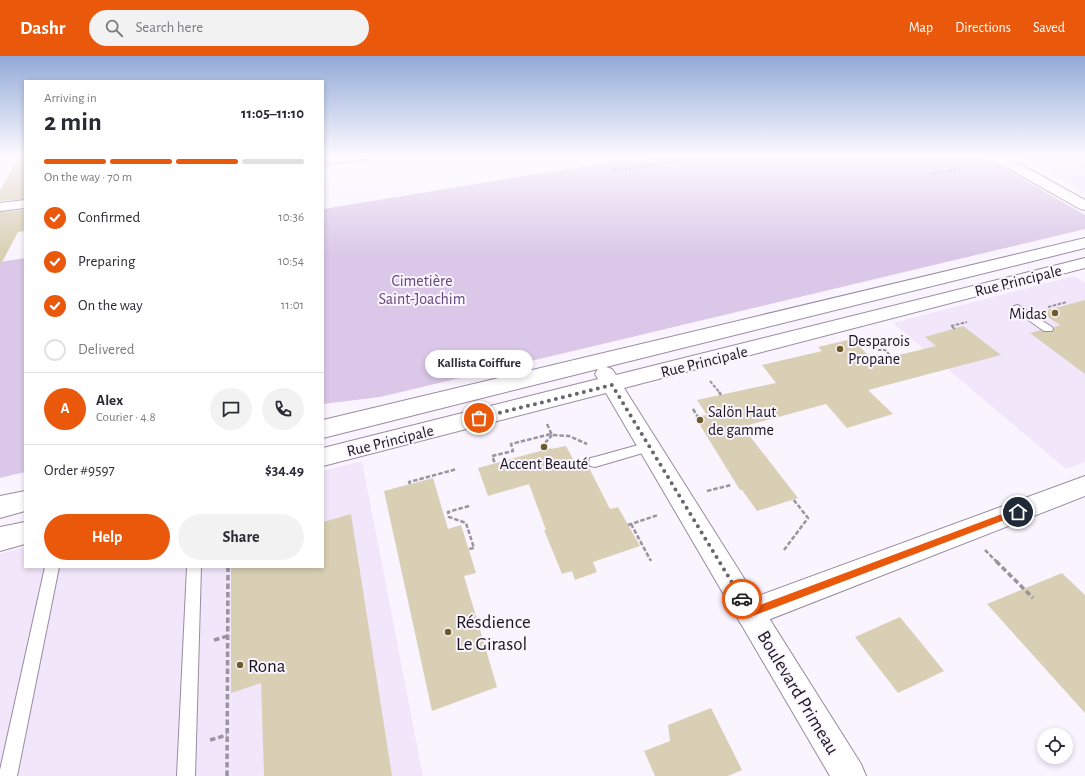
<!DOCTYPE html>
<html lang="en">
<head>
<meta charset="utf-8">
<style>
	:root { --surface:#fff; --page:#f2f2f3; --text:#2b2b33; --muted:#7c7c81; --line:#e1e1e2; --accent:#ea580c }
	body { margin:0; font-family:"Alegreya Sans",sans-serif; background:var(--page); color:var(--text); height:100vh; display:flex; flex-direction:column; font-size:15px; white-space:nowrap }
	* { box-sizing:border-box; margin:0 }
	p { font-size:13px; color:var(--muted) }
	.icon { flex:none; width:22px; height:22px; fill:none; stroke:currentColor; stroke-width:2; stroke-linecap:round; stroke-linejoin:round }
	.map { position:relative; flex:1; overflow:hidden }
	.details { position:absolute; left:24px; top:24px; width:300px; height:488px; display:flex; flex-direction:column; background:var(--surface); border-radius:0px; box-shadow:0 2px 6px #0003 }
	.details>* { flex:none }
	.fabs { position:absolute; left:1037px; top:672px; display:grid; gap:8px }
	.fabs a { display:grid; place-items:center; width:36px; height:36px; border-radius:50%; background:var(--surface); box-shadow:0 2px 6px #0003; font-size:20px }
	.pin { position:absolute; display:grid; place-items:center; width:34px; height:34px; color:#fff; margin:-17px; border:2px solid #fff; border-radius:50%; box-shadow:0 1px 4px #0007 }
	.courier { position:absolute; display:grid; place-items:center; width:40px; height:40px; margin:-20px; border:3px solid #ea580c; border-radius:50%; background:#fff; color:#222; box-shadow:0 1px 5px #0007 }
	.bubble { position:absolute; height:28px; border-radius:14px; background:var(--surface); box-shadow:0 2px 6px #0003; font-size:13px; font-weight:700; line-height:28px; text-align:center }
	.headline em { font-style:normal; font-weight:700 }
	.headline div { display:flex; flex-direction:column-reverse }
	.headline { display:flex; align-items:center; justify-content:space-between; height:68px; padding:0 20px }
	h1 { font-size:26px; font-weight:700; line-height:30px }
	.bar { display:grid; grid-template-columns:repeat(4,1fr); gap:6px 4px; align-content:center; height:48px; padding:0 20px }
	.bar i { height:5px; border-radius:3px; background:var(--line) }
	.bar .current { background:var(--accent) }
	.bar p { grid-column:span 4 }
	.line { display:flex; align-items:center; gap:10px; padding:0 20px; border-top:1px solid var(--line) }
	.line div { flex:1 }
	.round { display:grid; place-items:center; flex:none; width:42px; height:42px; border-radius:21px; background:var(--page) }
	ol { padding:0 20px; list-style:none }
	li { display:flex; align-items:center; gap:12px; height:44px }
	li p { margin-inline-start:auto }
	li .icon { padding:4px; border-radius:50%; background:var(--accent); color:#fff; stroke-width:4 }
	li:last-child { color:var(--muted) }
	li i { width:22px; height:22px; border:2px solid var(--line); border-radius:50% }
	.primary-button { display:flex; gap:8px; margin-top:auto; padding:8px 20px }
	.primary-button a { flex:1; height:46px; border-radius:24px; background:var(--accent); color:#fff; font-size:16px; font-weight:700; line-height:46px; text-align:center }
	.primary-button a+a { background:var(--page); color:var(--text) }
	header { display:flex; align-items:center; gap:24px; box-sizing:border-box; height:56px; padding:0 20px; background:var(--accent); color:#fff }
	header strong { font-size:19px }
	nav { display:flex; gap:22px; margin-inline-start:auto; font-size:14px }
	.search { width:280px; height:36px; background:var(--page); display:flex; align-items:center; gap:10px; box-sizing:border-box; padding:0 14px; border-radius:22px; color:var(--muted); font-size:15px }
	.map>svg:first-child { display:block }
	.built { fill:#f2e6fa }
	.green { fill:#dbc8e8 }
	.building { fill:#d9cfb4 }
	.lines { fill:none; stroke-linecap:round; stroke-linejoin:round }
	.service-casing { stroke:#998ba3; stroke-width:2 }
	.minor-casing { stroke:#998ba3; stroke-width:2 }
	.tertiary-casing { stroke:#998ba3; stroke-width:2 }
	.path-far3 { stroke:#9a949f; stroke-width:1.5; stroke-dasharray:2.5 1.5; stroke-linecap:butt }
	.path-far2 { stroke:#9a949f; stroke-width:2; stroke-dasharray:3.5 1.5; stroke-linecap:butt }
	.path-far1 { stroke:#9a949f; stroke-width:2.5; stroke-dasharray:4.5 2; stroke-linecap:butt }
	.path { stroke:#9a949f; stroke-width:3.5; stroke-dasharray:5.5 3; stroke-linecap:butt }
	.service { fill:#fff; fill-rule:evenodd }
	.minor { fill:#fff; fill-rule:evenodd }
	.tertiary { fill:#fff; fill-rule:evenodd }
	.route { fill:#ea580c }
	.done { stroke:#69646d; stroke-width:4; stroke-dasharray:0 7.2 }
	.poi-dot { fill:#6c5a28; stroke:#faf4ff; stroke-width:1.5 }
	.labels { text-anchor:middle; stroke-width:4; stroke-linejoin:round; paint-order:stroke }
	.park-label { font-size:16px; fill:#644678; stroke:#faf4ff }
	.street-label { font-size:16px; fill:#1b161f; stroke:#faf4ff }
	.poi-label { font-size:16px; fill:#1b161f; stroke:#faf4ff; text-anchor:start }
	.near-poi-label { font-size:19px; fill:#1b161f; stroke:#faf4ff; text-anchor:start }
	.near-street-label { font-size:19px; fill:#1b161f; stroke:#faf4ff }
</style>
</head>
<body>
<header>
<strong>Dashr</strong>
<div class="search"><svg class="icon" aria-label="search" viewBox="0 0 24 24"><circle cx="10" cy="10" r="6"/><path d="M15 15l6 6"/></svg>Search here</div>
<nav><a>Map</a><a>Directions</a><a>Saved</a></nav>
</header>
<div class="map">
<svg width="1085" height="720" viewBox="0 0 1085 720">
	<rect width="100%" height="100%" fill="#faf4ff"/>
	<g class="built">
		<path d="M 1015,99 L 1085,99 L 1085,138 L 1021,102 Z"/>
		<path d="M 1074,220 L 1085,227 L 1085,406 L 1066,413 L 893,267 Z"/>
		<path d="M 362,405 L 423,720 L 0,720 L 0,498 L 25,491 L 25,511 L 323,511 L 323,415 Z"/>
	</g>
	<g class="green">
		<path d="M 654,99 L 981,99 L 1085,159 L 1085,173 L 380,341 L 323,348 L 323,153 Z"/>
		<path d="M 25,202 L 25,416 L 0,422 L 0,206 Z"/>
	</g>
	<g class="building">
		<path d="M 21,99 L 25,99 L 25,143 L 0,145 L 0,134 Z"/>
		<path d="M 25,154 L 25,175 L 18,176 L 0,210 L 0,156 Z"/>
		<path d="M 1085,244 L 1085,318 L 1030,277 L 1041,274 L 1044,276 L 1052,276 L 1054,274 L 1054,271 L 1060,269 L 1040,256 Z"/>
		<path d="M 963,270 L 1001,299 L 868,334 L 893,358 L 847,372 L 826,348 L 745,370 L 748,374 L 745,374 L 798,442 L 757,455 L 742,434 L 740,434 L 695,361 L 707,359 L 697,344 L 776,327 L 762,309 L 822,295 L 818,291 L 852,283 L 874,305 L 936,290 L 925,281 Z"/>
		<path d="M 566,390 L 575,407 L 585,404 L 610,453 L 618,451 L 640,490 L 593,506 L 597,516 L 575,524 L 572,515 L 562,518 L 544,474 L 546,474 L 529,428 L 488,440 L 478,412 L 551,392 L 551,393 Z"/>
		<path d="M 433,422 L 448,473 L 461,469 L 476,517 L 464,520 L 497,631 L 432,655 L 384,435 Z"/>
		<path d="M 351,458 L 392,720 L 264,720 L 261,627 L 231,637 L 231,511 L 323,511 L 323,466 Z"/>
		<path d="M 1062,517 L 1085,539 L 1085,657 L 987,548 Z"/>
		<path d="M 900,561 L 944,615 L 898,637 L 855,581 Z"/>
		<path d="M 711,652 L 742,714 L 728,720 L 655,720 L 644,695 L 670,685 L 668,669 Z"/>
	</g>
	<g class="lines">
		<g class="service-casing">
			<g id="service">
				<path d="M 1018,249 L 1052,271 L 1053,273 L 1052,275 L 1044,275 L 1014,254 L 1013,252 L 1014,250 Z"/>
				<path d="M 649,386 L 653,388 L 655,391 L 653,394 L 595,411 L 590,410 L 589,406 L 590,402 L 595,401 Z"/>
				<path d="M 45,511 L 59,511 L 17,720 L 0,720 L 0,714 Z"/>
				<path d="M 187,511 L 201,511 L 195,720 L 177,720 Z"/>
			</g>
		</g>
		<g class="minor-casing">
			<g id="minor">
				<path d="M 340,99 L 373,99 L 371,102 L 366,103 L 323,109 L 323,101 Z"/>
				<path d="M 989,99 L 1004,99 L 1085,144 L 1085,154 L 1080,153 L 990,102 Z"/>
				<path d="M 25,144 L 25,152 L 0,155 L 0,147 Z"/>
				<path d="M 1085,420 L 1085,440 L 750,571 L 740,567 L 736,557 L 740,547 L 750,543 Z"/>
			</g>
		</g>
		<g class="tertiary-casing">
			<g id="tertiary">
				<path d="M 1085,182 L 1085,192 L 606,311 L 612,313 L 616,319 L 1085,202 L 1085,212 L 624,332 L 861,708 L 866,720 L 830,720 L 606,337 L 323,410 L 323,392 L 598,323 L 595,318 L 598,313 L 323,382 L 323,364 Z"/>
				<path d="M 25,435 L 25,455 L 0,462 L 0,440 Z"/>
				<path d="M 25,466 L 25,488 L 0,495 L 0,471 Z"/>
			</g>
		</g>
		<g class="path-far3">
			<path d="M 613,115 L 683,104"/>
			<path d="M 930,118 L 960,113"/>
		</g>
		<g class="path-far2">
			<path d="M 1048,251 L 1067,246"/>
			<path d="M 955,273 L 951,270 L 967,266"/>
			<path d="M 878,294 L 885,294 L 892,301"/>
			<path d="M 710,325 L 720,337"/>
		</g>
		<g class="path-far1">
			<path d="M 719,336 L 721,339"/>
			<path d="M 693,353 L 698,361"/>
			<path d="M 547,368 L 552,379 L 569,380 L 587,388"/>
			<path d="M 545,387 L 552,379"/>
			<path d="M 492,400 L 513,395 L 511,388 L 551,378"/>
			<path d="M 493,402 L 495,408"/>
			<path d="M 410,428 L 409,426 L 457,413"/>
			<path d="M 707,435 L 731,429"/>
			<path d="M 469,450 L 448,456 L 449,461 L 466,467 L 474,492 L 469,493"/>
			<path d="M 631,468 L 651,505"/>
			<path d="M 628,469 L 658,459"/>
			<path d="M 784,494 L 808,462 L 793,443"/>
			<path d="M 985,494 L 997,506"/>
		</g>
		<g class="path">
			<path d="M 996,505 L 1033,542"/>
			<path d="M 214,584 L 228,580"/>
			<path d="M 210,684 L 227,679"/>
			<path d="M 227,720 L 228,511"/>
		</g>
		<use href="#service" class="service"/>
		<use href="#minor" class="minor"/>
		<use href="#tertiary" class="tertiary"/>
	</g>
	<linearGradient id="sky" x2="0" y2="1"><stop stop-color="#92aad8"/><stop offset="0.5" stop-color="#fdfaff"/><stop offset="1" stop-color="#fdfaff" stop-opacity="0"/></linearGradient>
	<rect width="1085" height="199" fill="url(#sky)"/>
	<path class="route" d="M 1018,452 L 1021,456 L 1020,458 L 750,561 L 748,560 L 737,543 L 739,540 L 745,540 L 752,552 Z"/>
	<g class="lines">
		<path class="done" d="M 479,362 L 612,329 L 742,543"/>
	</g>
	<g class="poi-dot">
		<circle cx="1055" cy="257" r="4"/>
		<circle cx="840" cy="293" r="4"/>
		<circle cx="700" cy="364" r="4"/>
		<circle cx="544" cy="391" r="4"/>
		<circle cx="448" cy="576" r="4"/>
		<circle cx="240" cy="609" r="4"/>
	</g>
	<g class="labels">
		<g class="park-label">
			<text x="422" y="230">Cimetière<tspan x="422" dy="18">Saint-Joachim</tspan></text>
		</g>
		<g class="street-label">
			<text transform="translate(1018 224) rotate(-14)" y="6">Rue Principale</text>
			<text transform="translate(704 305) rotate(-14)" y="6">Rue Principale</text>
			<text transform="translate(390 384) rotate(-14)" y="6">Rue Principale</text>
		</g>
		<g class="poi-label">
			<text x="1047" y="263" text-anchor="end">Midas</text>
			<text x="848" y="290">Desparois<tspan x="848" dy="18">Propane</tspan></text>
			<text x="708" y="361">Salön Haut<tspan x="708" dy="18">de gamme</tspan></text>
			<text x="544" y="413" text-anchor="middle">Accent Beauté</text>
		</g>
		<g class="near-poi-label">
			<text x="456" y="572">Résdience<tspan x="456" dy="22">Le Girasol</tspan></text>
			<text x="248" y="616">Rona</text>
		</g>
		<g class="near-street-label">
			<text transform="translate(799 636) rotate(59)" y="7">Boulevard Primeau</text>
		</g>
	</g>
</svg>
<div class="fabs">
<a><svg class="icon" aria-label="locate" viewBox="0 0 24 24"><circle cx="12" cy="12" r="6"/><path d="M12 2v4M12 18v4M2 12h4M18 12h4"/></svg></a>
</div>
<div class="pin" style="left:479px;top:362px;background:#ea580c"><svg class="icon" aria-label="bag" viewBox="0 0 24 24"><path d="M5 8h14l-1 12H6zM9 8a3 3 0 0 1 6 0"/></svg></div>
<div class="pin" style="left:1018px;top:456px;background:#1f2937"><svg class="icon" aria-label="home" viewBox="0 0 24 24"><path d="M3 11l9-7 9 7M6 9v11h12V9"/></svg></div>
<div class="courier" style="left:742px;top:543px"><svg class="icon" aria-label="car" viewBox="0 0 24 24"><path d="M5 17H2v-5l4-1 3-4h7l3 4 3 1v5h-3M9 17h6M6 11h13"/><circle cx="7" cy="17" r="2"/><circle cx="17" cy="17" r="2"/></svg></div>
<div class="bubble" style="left:425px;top:294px;width:108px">Kallista Coiffure</div>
<section class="details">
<div class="headline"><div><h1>2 min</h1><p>Arriving in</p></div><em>11:05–11:10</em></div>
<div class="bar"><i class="current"></i><i class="current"></i><i class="current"></i><i></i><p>On the way · 70 m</p></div>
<ol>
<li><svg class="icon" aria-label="check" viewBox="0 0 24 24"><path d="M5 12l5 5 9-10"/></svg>Confirmed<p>10:36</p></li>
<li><svg class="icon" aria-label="check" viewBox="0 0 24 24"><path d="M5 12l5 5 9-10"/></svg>Preparing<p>10:54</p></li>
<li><svg class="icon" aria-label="check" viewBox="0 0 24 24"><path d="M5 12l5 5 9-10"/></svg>On the way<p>11:01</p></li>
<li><i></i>Delivered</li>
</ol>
<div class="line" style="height:72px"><b class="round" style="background:var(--accent);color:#fff">A</b><div><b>Alex</b><p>Courier · 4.8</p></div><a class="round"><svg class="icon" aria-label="chat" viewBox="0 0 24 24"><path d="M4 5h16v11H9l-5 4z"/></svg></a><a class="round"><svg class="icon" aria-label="phone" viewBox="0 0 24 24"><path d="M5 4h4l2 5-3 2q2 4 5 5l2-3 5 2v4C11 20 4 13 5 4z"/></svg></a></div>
<div class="line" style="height:52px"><div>Order #9597</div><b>$34.49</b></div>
<div class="primary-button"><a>Help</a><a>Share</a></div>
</section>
</div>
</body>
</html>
